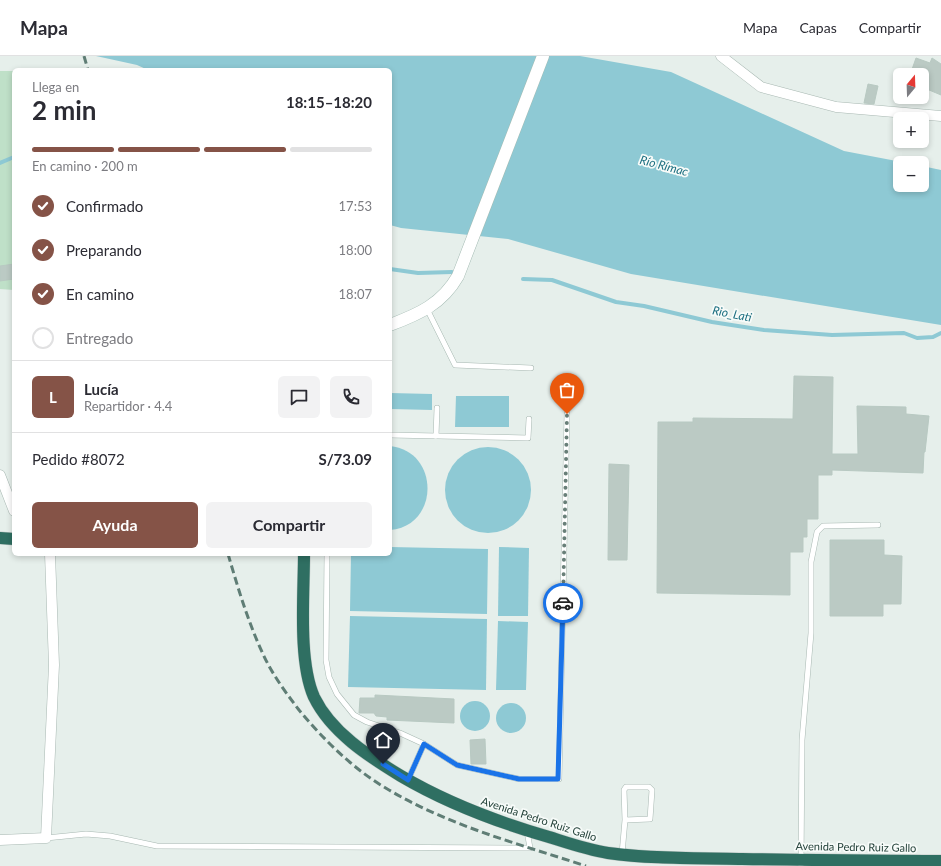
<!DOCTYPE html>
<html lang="es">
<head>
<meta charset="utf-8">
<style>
	:root { --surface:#fff; --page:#f2f2f3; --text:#2b2b33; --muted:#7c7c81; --line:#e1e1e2; --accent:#855347 }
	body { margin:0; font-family:Lato,sans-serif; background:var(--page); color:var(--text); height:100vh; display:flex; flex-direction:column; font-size:15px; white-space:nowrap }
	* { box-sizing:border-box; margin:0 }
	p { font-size:13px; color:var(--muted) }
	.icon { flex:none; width:22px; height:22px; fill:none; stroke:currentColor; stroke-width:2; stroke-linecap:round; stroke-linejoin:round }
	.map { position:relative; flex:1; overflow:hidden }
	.panel { position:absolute; left:12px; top:12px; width:380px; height:488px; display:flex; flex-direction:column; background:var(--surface); border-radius:6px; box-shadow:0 2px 6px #0003 }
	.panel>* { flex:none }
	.needle { width:26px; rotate:19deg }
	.tools { position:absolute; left:893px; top:12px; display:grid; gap:8px }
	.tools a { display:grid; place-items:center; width:36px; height:36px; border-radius:6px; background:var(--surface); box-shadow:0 2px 6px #0003; font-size:20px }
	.pin { position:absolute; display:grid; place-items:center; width:34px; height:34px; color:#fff; margin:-41px -17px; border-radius:50% 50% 50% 0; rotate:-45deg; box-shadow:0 0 4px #0007 }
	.pin .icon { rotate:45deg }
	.courier { position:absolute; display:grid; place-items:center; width:40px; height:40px; margin:-20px; border:3px solid #1a73e8; border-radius:50%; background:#fff; color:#222; box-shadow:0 1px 5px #0007 }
	.summary em { font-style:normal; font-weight:700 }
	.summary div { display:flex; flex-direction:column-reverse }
	.summary { display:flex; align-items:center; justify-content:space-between; height:68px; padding:0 20px }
	h1 { font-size:26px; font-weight:700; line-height:30px }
	.bar { display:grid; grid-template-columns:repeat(4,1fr); gap:6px 4px; align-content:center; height:48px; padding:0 20px }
	.bar i { height:5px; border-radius:3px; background:var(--line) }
	.bar .current { background:var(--accent) }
	.bar p { grid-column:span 4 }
	.line { display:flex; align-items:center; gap:10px; padding:0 20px; border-top:1px solid var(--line) }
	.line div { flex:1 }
	.round { display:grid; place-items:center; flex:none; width:42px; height:42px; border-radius:6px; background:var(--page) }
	ol { padding:0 20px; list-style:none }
	li { display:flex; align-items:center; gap:12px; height:44px }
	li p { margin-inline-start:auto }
	li .icon { padding:4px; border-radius:50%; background:var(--accent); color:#fff; stroke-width:4 }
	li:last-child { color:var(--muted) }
	li i { width:22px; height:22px; border:2px solid var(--line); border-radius:50% }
	.cta { display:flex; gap:8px; margin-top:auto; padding:8px 20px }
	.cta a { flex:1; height:46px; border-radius:6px; background:var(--accent); color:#fff; font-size:16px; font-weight:700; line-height:46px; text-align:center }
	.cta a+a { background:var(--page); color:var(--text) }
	header { display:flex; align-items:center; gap:24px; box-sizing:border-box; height:56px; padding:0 20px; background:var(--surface); border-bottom:1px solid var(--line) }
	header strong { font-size:19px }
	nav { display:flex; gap:22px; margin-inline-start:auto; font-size:14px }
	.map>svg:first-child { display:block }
	.green { fill:#bfe0c8 }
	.water { fill:#8ec9d4 }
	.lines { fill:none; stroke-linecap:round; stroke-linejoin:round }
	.stream { stroke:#8ec9d4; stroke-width:4 }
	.building { fill:#bbcac4; stroke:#b8c9c2 }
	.lane-casing { stroke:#a8b8b2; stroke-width:6 }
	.street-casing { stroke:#a8b8b2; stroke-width:11 }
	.secondary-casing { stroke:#a4bbb3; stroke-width:13 }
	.highway-casing { stroke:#c2cac8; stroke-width:13 }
	.lane { stroke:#fff; stroke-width:5 }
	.street { stroke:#fff; stroke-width:10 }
	.secondary { stroke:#fff; stroke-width:12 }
	.highway { stroke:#2f6f62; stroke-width:12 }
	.rail { stroke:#5f7d75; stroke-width:3; stroke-dasharray:8 4; stroke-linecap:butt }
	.done { stroke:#687f78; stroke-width:4; stroke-dasharray:0 7.2 }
	.route { stroke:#1a73e8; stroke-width:5 }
	.labels { text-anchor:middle; stroke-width:3.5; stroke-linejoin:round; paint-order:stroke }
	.street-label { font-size:11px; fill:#24423a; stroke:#f7fbf9 }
	.water-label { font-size:12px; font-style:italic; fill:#1c6f80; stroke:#f7fbf9 }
</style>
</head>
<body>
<header>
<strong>Mapa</strong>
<nav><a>Mapa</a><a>Capas</a><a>Compartir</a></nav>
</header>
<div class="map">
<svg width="941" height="810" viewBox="0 0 941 810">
	<rect width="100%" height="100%" fill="#e6efeb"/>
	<path class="green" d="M 0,15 L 14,15 L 14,234 L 0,233 Z"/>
	<g class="water">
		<path d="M 96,0 L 580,0 L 671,16 L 844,95 L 907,107 L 900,107 L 900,129 L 922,129 L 922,110 L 941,114 L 941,269 L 631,218 L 508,183 L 401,172 L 390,169 L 390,14 L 148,14 L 137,9 Z"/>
		<path d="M 390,337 L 432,338 L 432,354 L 390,353 Z"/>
		<path d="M 456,340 L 509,340 L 509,371 L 455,371 Z"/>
		<path d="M 390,390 C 440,395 440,470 390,474 Z"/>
		<circle cx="488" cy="434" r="43"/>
		<path d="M 390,491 L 488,493 L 487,558 L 350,555 L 351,498 L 390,498 Z"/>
		<path d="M 499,491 L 529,492 L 528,560 L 498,560 Z"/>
		<path d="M 350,560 L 487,563 L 486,634 L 348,631 Z"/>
		<path d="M 498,565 L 528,566 L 526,634 L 496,634 Z"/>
		<circle cx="475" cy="660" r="15"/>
		<circle cx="511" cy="662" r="15"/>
	</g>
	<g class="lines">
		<g class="stream">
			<path d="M 0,107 L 14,101"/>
			<path d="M 390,213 L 418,217 L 452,216"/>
			<path d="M 523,223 L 552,224 L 616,246 L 644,250 L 712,266 L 764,274 L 832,279 L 904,277 L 917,282 L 933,281 L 941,277"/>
		</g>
	</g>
	<g class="building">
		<path d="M 916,2 L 930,7 L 932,2 L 941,8 L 941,39 L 922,31 L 922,19 L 910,19 Z"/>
		<path d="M 868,28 L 878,30 L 874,48 L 864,47 Z"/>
		<path d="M 14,208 L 14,223 L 0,225 L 0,210 Z"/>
		<path d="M 794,320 L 833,321 L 832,398 L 858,398 L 857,350 L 906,351 L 906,358 L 929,360 L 925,396 L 924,396 L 923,417 L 832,414 L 832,419 L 818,419 L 818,463 L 807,463 L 807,481 L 803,481 L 803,496 L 790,496 L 790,539 L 657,537 L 658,366 L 693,366 L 693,362 L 793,363 Z"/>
		<path d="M 609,408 L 629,409 L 627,504 L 608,504 Z"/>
		<path d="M 830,484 L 884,484 L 884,499 L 902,500 L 901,548 L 883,548 L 883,560 L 830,560 Z"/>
		<path d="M 375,639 L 454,643 L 454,667 L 387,664 L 387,661 L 376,660 L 374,657 L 359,657 L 360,642 L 375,642 Z"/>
		<path d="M 485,683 L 486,708 L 471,708 L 470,684 Z"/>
	</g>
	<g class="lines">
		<g class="lane-casing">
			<g id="lane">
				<path d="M 427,253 L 455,309 L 531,312"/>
				<path d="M 390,379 L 528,382 L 529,363"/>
				<path d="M 436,380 L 437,352"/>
				<path d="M 327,498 L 326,604 L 329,621 L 337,638 L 354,659 L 367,666 L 400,677 L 424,688 L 457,709 L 519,723 L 559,723 L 567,358"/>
				<path d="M 408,724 L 424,688"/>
				<path d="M 46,782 L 86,778 L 110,780 L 157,790 L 530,792 L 527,775"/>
				<path d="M 622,798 L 625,764 L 624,734 L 626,731 L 649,731 L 652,734 L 650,763 L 625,764"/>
				<path d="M 801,810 L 802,684 L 811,577 L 811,506 L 817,476 L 823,470 L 878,469"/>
			</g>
		</g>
		<g class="street-casing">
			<g id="street">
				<path d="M 721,0 L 761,31 L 836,51 L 941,60"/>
				<path d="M 0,419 L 14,455"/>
				<path d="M 0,784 L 46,782 L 54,609 L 50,498"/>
			</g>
		</g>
		<g class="secondary-casing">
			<path id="secondary" d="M 390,269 C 419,258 442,248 458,220 L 543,0"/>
		</g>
		<g class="highway-casing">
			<g id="highway">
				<path d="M 0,482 L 14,483"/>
				<path d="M 304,498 C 304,538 298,605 314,641 C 331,676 368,700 401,720 C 447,747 497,766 549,781 C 568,787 588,794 608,797 C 651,803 696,802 739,803 C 807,804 874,805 941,805"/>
			</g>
		</g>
		<use href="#lane" class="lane"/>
		<use href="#street" class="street"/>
		<use href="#secondary" class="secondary"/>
		<use href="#highway" class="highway"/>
		<g class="rail">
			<path d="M 84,0 L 88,14"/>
			<path d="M 228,498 C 238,532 248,566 263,598 C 272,618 286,637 299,654 C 324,684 354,714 389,734 C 450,770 519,788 586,810"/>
		</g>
	</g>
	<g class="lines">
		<path class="done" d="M 563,547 L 567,358"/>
		<path class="route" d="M 383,708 L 408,724 L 424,688 L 457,709 L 519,723 L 558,723 L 563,547"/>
	</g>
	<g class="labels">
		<g class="street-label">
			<text transform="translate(539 763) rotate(18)" y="4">Avenida Pedro Ruiz Gallo</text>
			<text transform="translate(856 791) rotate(1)" y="4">Avenida Pedro Ruiz Gallo</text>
		</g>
		<g class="water-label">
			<text transform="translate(664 110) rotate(15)" y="4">Río Rímac</text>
			<text transform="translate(732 258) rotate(11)" y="4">Rio_Lati</text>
		</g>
	</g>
</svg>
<div class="tools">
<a><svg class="needle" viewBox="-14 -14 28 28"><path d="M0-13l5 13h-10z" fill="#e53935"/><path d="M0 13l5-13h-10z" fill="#7c7c81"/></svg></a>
<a>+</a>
<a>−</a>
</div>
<div class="pin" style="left:567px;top:358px;background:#ea580c"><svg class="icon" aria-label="bag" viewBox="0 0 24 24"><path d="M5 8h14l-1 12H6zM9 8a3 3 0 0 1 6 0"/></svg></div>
<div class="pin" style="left:383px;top:708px;background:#1f2937"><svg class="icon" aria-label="home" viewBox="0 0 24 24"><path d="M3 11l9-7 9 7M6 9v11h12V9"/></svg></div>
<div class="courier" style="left:563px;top:547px"><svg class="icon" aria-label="car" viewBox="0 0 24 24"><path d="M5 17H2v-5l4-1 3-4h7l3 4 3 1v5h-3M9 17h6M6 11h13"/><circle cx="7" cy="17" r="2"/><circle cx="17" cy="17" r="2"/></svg></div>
<section class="panel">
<div class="summary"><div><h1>2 min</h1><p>Llega en</p></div><em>18:15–18:20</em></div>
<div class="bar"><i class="current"></i><i class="current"></i><i class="current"></i><i></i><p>En camino · 200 m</p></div>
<ol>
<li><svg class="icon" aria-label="check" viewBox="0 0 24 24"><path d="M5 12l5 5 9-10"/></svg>Confirmado<p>17:53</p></li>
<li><svg class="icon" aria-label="check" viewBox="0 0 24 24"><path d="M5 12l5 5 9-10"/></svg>Preparando<p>18:00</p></li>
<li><svg class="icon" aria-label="check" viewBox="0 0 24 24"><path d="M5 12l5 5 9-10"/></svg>En camino<p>18:07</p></li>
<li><i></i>Entregado</li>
</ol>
<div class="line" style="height:72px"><b class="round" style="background:var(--accent);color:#fff">L</b><div><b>Lucía</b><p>Repartidor · 4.4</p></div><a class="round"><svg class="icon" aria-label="chat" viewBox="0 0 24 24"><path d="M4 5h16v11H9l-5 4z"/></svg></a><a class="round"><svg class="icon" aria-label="phone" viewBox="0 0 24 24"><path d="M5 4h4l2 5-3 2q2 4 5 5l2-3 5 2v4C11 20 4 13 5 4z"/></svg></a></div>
<div class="line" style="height:52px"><div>Pedido #8072</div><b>S/73.09</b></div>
<div class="cta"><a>Ayuda</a><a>Compartir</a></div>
</section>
</div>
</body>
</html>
